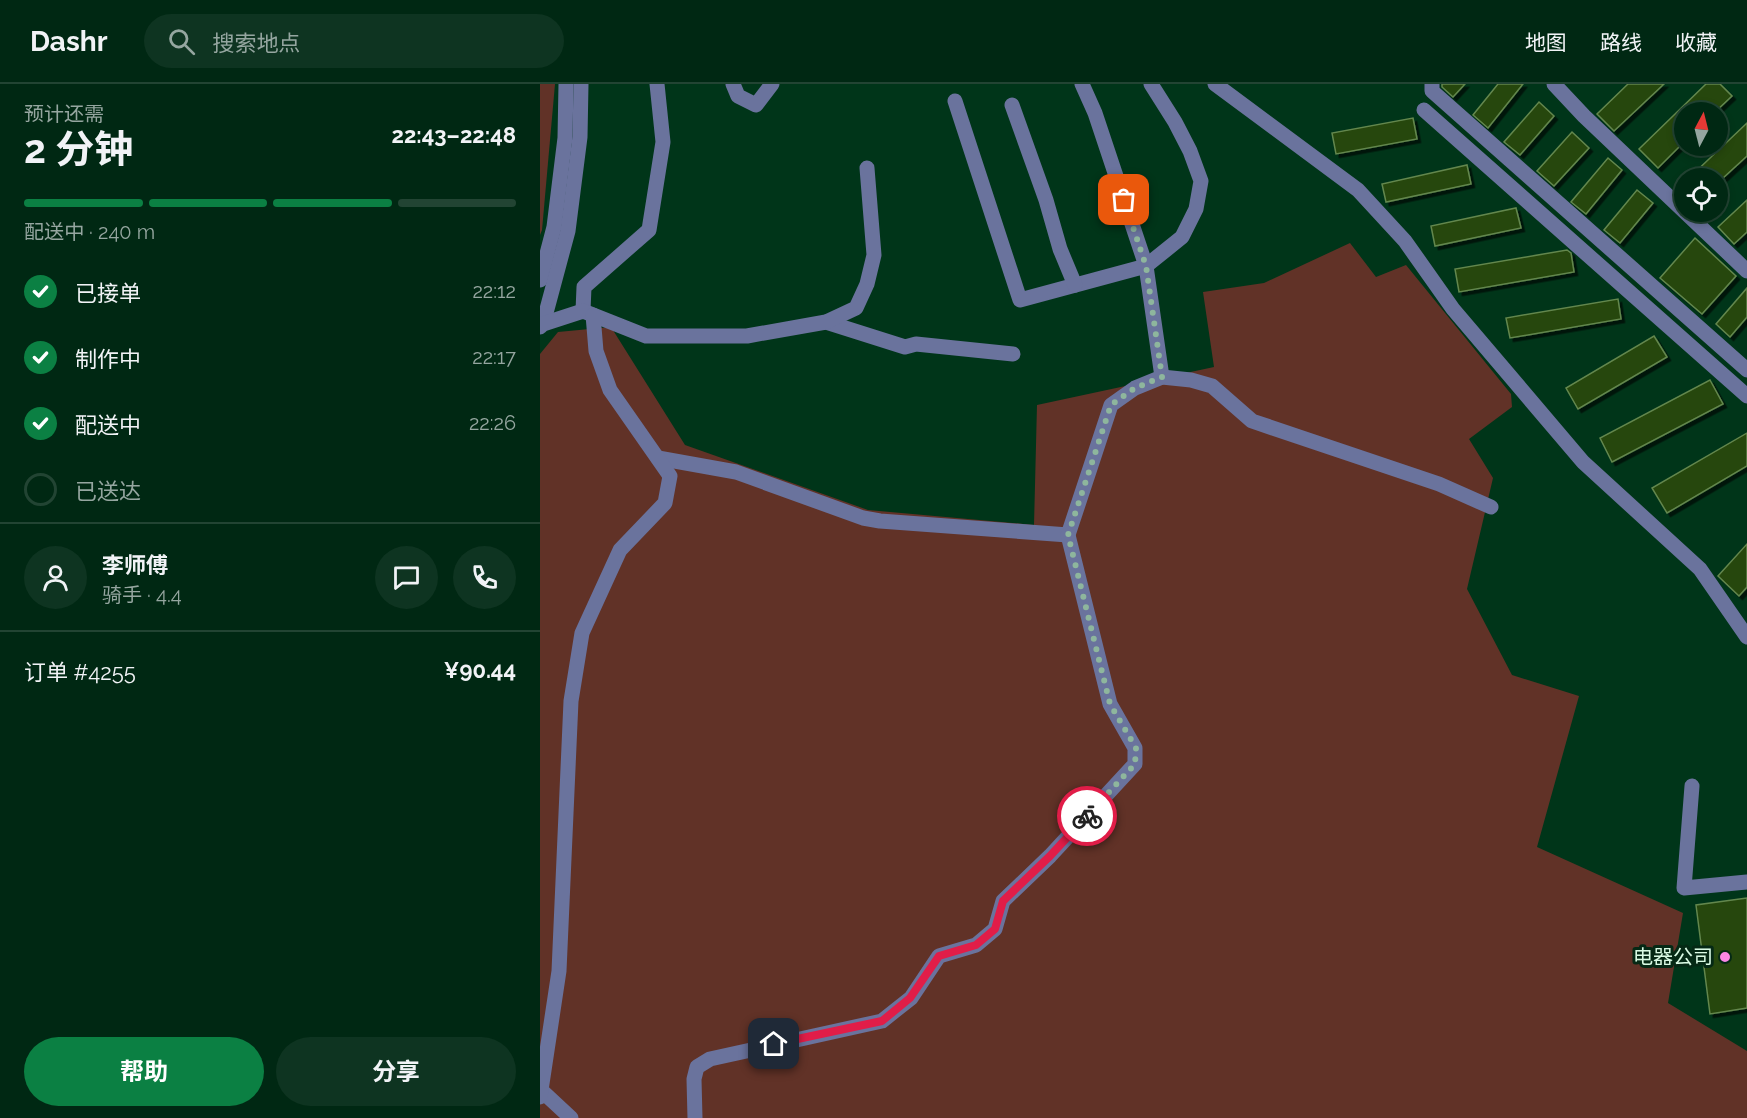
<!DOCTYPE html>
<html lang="zh">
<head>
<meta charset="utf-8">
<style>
	:root { --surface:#002813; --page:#0e3421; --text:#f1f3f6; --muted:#95a6a0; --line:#243; --accent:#0b8043 }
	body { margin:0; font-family:Raleway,"Noto Sans SC",sans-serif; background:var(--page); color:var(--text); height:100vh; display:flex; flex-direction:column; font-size:22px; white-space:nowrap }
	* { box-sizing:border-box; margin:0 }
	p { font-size:20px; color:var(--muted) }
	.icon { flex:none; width:33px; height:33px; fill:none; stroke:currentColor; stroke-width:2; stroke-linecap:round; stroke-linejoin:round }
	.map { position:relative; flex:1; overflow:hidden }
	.drawer { display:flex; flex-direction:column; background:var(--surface); width:540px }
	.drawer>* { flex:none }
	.needle { width:39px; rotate:7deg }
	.fabs { position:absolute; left:1134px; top:18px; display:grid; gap:12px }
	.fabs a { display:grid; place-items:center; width:54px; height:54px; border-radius:50%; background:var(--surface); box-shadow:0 3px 9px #0003,0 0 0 2px var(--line); font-size:30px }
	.pin { position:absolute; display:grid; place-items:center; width:51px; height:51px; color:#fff; margin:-26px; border-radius:12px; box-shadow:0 3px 9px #0006 }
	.courier { position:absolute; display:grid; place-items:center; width:60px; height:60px; margin:-30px; border:4px solid #e11d48; border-radius:50%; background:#fff; color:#222; box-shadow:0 2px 8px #0007 }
	.summary em { font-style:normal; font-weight:700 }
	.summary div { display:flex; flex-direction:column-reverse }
	.summary { display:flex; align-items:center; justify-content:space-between; height:102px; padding:0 24px }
	h1 { font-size:39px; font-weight:700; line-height:45px }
	.bar { display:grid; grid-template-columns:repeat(4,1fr); gap:9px 6px; align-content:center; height:72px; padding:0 24px }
	.bar i { height:8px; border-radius:4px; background:var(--line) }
	.bar .selected { background:var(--accent) }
	.bar p { grid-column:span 4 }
	.line { display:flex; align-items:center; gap:15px; padding:0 24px; border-top:2px solid var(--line) }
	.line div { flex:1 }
	.round { display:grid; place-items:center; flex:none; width:63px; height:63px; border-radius:32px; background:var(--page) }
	ol { padding:0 24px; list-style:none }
	li { display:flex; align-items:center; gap:18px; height:66px }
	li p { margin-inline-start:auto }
	li .icon { padding:6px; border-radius:50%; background:var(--accent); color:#fff; stroke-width:4 }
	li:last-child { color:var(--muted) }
	li i { width:33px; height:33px; border:3px solid var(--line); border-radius:50% }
	.button { display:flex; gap:12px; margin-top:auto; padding:12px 24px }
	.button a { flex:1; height:69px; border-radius:36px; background:var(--accent); color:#fff; font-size:24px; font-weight:700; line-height:69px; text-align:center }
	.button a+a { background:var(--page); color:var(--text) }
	header { display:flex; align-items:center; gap:36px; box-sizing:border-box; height:84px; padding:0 30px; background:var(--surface); border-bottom:2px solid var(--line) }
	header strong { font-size:28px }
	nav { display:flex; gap:33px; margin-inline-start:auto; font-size:21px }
	.search { width:420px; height:54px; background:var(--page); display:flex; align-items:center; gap:15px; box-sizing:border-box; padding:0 21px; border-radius:33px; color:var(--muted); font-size:22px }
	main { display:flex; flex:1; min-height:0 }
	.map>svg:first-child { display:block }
	.green { fill:#613227 }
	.building { fill:#26460b; stroke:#63874e; stroke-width:1.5; filter:url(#shadow) }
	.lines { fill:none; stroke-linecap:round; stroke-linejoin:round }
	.minor { stroke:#6a739d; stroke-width:15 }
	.done { stroke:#8eb69d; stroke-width:6; stroke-dasharray:0 10.8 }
	.route { stroke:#e11d48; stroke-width:8 }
	.poi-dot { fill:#fb87e6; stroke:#052915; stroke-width:2 }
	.labels { text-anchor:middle; stroke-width:6; stroke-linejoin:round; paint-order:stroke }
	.poi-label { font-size:20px; fill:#dafbe4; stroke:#052915; text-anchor:end }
</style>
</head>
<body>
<header>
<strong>Dashr</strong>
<div class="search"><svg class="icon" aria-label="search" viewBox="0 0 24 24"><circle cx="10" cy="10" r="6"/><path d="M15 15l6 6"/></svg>搜索地点</div>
<nav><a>地图</a><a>路线</a><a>收藏</a></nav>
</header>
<main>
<section class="drawer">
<div class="summary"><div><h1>2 分钟</h1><p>预计还需</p></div><em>22:43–22:48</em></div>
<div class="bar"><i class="selected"></i><i class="selected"></i><i class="selected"></i><i></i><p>配送中 · 240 m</p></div>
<ol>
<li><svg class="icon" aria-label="check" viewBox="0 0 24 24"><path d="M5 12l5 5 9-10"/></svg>已接单<p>22:12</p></li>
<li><svg class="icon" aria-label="check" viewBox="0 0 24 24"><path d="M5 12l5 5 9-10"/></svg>制作中<p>22:17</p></li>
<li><svg class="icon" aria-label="check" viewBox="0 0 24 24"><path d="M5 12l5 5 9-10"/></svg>配送中<p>22:26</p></li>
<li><i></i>已送达</li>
</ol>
<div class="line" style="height:108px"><a class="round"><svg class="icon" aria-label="person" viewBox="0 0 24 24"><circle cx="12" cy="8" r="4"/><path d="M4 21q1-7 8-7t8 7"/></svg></a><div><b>李师傅</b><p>骑手 · 4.4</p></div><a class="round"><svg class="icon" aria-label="chat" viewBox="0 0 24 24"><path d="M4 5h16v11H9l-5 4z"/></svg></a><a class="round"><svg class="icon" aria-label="phone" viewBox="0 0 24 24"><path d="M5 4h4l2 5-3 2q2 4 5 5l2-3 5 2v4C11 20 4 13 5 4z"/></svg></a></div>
<div class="line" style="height:78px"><div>订单 #4255</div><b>¥90.44</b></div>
<div class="button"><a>帮助</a><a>分享</a></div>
</section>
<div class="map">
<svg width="1207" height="1034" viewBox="0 0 1207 1034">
	<defs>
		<filter id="shadow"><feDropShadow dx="3.5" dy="3.5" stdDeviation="0" flood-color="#0009"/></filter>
	</defs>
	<rect width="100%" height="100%" fill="#003519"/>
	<g class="green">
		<path d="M 0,0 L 15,0 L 2,146 L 0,151 Z"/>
		<path d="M 810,159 L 836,193 L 866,181 L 971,310 L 972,323 L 929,355 L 953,394 L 927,505 L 972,591 L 1039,612 L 997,763 L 1143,829 L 1128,919 L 1207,967 L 1207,1034 L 0,1034 L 0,270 L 18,248 L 71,243 L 145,361 L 328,426 L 494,441 L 497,321 L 674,283 L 663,208 L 724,199 Z"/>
	</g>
	<g class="building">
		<path d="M 902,0 L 925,0 L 913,13 L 902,3 Z"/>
		<path d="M 958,0 L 983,0 L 948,44 L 933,31 Z"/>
		<path d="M 1088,0 L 1124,0 L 1074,47 L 1057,30 Z"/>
		<path d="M 1166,0 L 1180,0 L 1192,12 L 1175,28 L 1144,28 L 1144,58 L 1118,84 L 1099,65 Z"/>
		<path d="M 999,18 L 1014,32 L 980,71 L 964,58 Z"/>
		<path d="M 873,34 L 877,55 L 796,70 L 792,49 Z"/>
		<path d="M 1207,39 L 1207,72 L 1183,94 L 1149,94 Z"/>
		<path d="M 1032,48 L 1049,64 L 1014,102 L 997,87 Z"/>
		<path d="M 1068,74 L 1082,86 L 1046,130 L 1031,118 Z"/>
		<path d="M 927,81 L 931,100 L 846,118 L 842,100 Z"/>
		<path d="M 1097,106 L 1113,119 L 1080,159 L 1064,146 Z"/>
		<path d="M 1207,116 L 1207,148 L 1194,160 L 1178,143 Z"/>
		<path d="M 976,124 L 981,144 L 895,162 L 891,142 Z"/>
		<path d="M 1155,154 L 1196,192 L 1162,230 L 1120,194 Z"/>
		<path d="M 1027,166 L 1031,169 L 1034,188 L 919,208 L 915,185 Z"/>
		<path d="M 1207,204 L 1207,233 L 1190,253 L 1176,240 Z"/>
		<path d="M 1078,215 L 1081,235 L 970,254 L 966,234 Z"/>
		<path d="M 1114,252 L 1127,273 L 1038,325 L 1026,304 Z"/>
		<path d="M 1170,296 L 1183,320 L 1072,378 L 1060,354 Z"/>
		<path d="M 1207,349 L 1207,382 L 1127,429 L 1112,404 Z"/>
		<path d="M 1207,460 L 1207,503 L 1199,512 L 1178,492 Z"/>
		<path d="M 1207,814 L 1207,924 L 1170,930 L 1156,821 Z"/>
	</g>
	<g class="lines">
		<g class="minor">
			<path d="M 193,0 L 198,12 L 216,21 L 232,0"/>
			<path d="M 542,0 L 555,29 L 606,182 L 622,293"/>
			<path d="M 675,0 L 818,106 L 865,157 L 913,225 L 1043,378 L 1160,485 L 1207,553"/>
			<path d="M 892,0 L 892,7 L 1207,286"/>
			<path d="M 1014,0 L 1044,32 L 1207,187"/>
			<path d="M 415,17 L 480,216 L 606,182 L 642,153 L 656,125 L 661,97 L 650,67 L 635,38 L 611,0"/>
			<path d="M 472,21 L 506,116 L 520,165 L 535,201"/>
			<path d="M 884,26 L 1207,312"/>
			<path d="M 0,196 L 14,143 L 25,54 L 26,0"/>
			<path d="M 43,227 L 44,203 L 109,146 L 123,58 L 117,0"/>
			<path d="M 286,238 L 365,263 L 376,260 L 473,270"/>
			<path d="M 3,240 L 28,147 L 40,53 L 41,0"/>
			<path d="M 0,243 L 3,240 L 43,227 L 106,252 L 207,252 L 286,238 L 316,224 L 327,200 L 334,171 L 327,84"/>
			<path d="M 118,374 L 196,388 L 323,434 L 340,437 L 528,451 L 571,321 L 595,304 L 622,293 L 651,296 L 672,302 L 712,337 L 899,400 L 951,423"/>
			<path d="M 1152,702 L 1144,804 L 1207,798"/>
			<path d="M 2,1007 L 31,1034"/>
			<path d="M 0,1013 L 19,887 L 31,617 L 42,549 L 80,466 L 125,419 L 130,392 L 70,306 L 56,267 L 53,231"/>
			<path d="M 155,1034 L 154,995 L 157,983 L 170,975 L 342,937 L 371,914 L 399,872 L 436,861 L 455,845 L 463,817 L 510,772 L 595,680 L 595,664 L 570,620 L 528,451"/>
		</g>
	</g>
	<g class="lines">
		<path class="done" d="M 547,732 L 595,680 L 596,664 L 570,620 L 528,451 L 571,321 L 595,304 L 622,293 L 606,182 L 584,116"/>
		<path class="route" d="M 234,960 L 342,937 L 370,914 L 399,872 L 436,861 L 455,845 L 463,817 L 510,772 L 547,732"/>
	</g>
	<circle class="poi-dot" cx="1185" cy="873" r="6"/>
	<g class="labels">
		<g class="poi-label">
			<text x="1173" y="880">电器公司</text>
		</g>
	</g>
</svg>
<div class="fabs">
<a><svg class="needle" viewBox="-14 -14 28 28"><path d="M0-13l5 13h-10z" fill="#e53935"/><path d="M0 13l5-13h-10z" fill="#95a6a0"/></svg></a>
<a><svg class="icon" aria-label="locate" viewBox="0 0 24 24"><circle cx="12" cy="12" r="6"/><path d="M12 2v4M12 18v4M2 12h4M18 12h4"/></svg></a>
</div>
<div class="pin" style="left:584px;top:116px;background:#ea580c"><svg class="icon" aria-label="bag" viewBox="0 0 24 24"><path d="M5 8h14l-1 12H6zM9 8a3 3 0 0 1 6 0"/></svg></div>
<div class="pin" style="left:234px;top:960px;background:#1f2937"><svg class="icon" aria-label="home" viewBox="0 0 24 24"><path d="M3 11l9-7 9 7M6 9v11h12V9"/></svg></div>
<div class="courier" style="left:547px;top:732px"><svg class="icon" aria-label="bike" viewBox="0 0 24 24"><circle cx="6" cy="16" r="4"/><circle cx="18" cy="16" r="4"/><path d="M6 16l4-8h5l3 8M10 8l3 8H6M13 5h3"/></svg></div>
</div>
</main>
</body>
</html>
